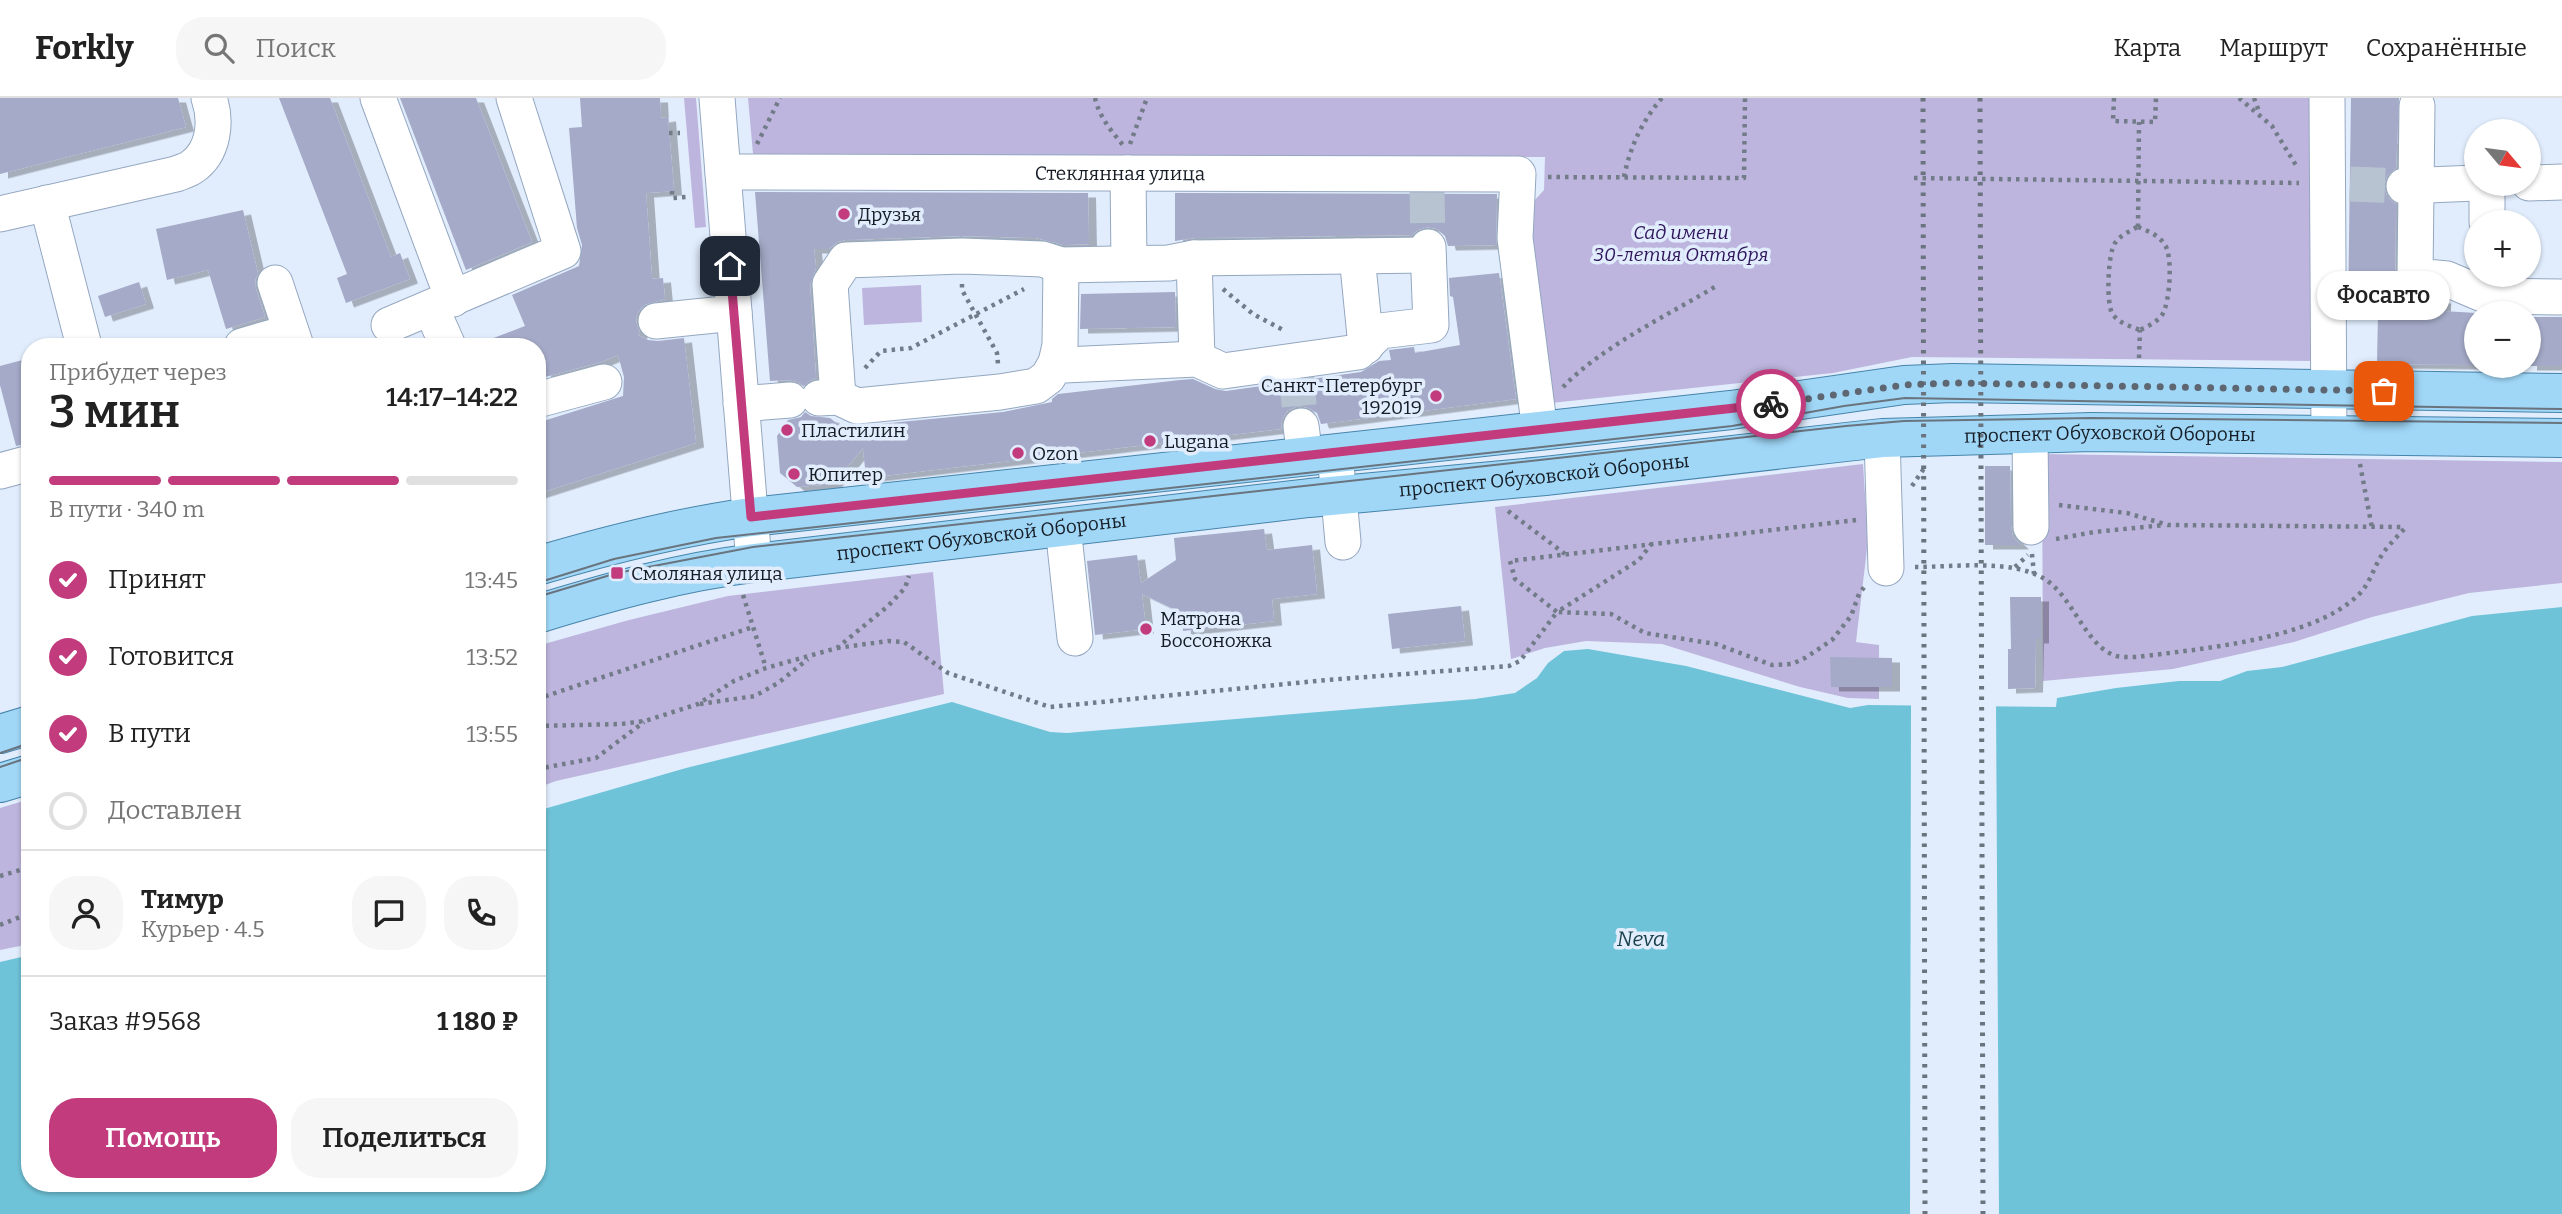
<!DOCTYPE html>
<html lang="ru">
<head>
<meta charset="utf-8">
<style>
	:root { --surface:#fff; --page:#f6f6f6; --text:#222; --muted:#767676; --line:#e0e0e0; --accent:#c13b7d }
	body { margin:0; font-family:Bitter,serif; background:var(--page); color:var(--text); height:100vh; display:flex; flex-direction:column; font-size:26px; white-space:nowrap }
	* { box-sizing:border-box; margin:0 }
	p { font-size:23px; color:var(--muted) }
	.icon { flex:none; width:38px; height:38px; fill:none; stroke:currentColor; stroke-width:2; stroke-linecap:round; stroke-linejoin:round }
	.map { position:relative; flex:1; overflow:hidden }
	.drawer { position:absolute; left:21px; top:240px; width:525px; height:854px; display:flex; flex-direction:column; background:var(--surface); border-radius:28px; box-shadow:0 2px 5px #0004 }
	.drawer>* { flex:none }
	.needle { width:46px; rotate:119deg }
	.buttons { position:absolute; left:2464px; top:21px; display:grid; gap:14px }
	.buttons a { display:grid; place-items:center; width:77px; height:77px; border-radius:50%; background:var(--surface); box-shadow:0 2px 5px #0004; font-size:35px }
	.pin { position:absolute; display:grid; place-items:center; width:60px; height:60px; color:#fff; margin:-30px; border-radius:14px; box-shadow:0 4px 10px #0006 }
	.courier { position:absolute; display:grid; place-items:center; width:70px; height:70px; margin:-35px; border:5px solid #c13b7d; border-radius:50%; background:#fff; color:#222; box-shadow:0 2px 9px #0007 }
	.bubble { position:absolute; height:49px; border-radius:24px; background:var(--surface); box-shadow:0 2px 5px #0004; font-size:23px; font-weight:600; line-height:49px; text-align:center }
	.overview em { font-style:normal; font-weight:600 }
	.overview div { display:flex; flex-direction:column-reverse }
	.overview { display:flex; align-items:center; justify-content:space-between; height:119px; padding:0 28px }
	h1 { font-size:46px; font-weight:600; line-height:52px }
	.bar { display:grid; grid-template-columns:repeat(4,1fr); gap:10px 7px; align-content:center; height:84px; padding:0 28px }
	.bar i { height:9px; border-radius:5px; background:var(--line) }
	.bar .selected { background:var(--accent) }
	.bar p { grid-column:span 4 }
	.line { display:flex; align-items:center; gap:18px; padding:0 28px; border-top:2px solid var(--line) }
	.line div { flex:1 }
	.round { display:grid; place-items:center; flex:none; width:74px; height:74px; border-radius:28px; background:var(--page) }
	ol { padding:0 28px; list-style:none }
	li { display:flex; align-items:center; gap:21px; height:77px }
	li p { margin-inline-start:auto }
	li .icon { padding:7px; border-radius:50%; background:var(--accent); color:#fff; stroke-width:4 }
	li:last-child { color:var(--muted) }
	li i { width:38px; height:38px; border:4px solid var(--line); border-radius:50% }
	.action { display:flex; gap:14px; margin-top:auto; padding:14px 28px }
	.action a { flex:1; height:80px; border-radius:28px; background:var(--accent); color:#fff; font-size:28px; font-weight:600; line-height:80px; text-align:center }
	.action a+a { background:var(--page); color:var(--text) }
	header { display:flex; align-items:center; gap:42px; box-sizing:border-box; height:98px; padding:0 35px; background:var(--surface); border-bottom:2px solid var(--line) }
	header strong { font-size:33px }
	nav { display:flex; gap:38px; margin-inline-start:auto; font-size:24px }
	.search { width:490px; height:63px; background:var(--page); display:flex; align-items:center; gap:18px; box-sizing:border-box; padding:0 24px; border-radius:28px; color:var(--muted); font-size:26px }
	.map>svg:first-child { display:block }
	.green { fill:#beb5de }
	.water { fill:#6fc3d8 }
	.pier { fill:#e1edfd }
	.building { fill:#a4aac7; filter:url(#shadow) }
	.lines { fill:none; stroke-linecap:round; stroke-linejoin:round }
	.minor-tunnel { stroke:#b8c3d2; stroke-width:35; stroke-dasharray:35 18; stroke-linecap:butt }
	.minor-casing { stroke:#94a7c0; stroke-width:37 }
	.major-casing { stroke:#4684aa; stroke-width:40 }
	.path { stroke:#727b88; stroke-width:4.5; stroke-dasharray:3.5 5; stroke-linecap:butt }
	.minor { stroke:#fff; stroke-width:35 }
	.major { stroke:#a0d7f7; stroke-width:38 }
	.tram { stroke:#6a747f; stroke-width:2 }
	.rail { stroke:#6a747f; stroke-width:5; stroke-dasharray:3.5 7; stroke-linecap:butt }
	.done { stroke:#5d6671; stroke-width:7; stroke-dasharray:0 12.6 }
	.route { stroke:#c13b7d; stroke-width:9 }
	.poi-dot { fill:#c13b7d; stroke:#e1edfd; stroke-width:2.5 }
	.labels { text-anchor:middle; stroke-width:7; stroke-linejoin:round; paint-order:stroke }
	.street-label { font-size:19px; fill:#161d26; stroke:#e1edfd }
	.poi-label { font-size:19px; fill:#161d26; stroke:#e1edfd; text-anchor:start }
	.park-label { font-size:19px; font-style:italic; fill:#30155b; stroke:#e1edfd }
	.water-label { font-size:21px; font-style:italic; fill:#1a414b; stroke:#e1edfd }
</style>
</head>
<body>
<header>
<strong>Forkly</strong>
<div class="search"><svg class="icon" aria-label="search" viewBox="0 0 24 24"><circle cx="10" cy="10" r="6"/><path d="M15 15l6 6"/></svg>Поиск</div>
<nav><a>Карта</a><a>Маршрут</a><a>Сохранённые</a></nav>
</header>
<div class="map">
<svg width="2562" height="1116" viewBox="0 0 2562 1116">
	<defs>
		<filter id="shadow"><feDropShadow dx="8" dy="4.5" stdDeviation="0" flood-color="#0004"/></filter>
	</defs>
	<rect width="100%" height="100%" fill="#e1edfd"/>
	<g class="green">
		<path d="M 684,0 L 696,0 L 706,129 L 695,130 Z"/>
		<path d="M 748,0 L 2311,0 L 2312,263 L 1912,259 L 1833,275 L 1551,305 L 1529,162 L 1533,104 L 1544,92 L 1545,59 L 753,56 Z"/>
		<path d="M 921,187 L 922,224 L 864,227 L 862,190 Z"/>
		<path d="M 2042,356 L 2562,364 L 2562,485 L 2469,495 L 2372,519 L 2294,544 L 2173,571 L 2043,583 Z"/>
		<path d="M 1863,366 L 1868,442 L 1856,544 L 1879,547 L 1879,601 L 1848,600 L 1800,589 L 1662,546 L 1586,543 L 1545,550 L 1511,561 L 1495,409 Z"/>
		<path d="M 933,474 L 944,596 L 556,683 L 537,690 L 537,548 L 629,522 L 728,498 Z"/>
		<path d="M 30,701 L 30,846 L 0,852 L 0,710 Z"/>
	</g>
	<path class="water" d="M 2562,509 L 2562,1116 L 0,1116 L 0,864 L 30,857 L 30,1085 L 537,1085 L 537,713 L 686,670 L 952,604 L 1050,634 L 1067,635 L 1475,601 L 1515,595 L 1537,580 L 1548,565 L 1564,553 L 1588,551 L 1686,568 L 1850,610 L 1868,607 L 2056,609 L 2057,600 L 2116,590 L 2179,583 L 2220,583 L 2247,573 L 2282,569 L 2472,518 Z"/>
	<path class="pier" d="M 1911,604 L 1996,605 L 1999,1116 L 1910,1116 Z"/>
	<g class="building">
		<path d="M 0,0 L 178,0 L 186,29 L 0,76 Z"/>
		<path d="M 279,0 L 330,0 L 391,159 L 400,155 L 410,181 L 346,205 L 337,180 L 347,176 Z"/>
		<path d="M 400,0 L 476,0 L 532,144 L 466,172 Z"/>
		<path d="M 580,0 L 660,0 L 661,20 L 668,19 L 674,93 L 646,95 L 652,181 L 663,180 L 665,201 L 644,207 L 637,215 L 636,224 L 640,235 L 638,237 L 648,242 L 658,243 L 684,240 L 696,345 L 537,396 L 537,325 L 623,298 L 624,279 L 618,257 L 601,264 L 545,279 L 537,259 L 537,248 L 475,247 L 525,228 L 512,197 L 579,168 L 582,147 L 577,130 L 569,30 L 582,29 Z"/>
		<path d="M 2351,0 L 2399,0 L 2396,70 L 2387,78 L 2384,88 L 2387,99 L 2396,106 L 2395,178 L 2397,187 L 2403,196 L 2443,201 L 2443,213 L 2476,215 L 2476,267 L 2377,266 L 2378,215 L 2348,214 Z"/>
		<path d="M 755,94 L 1088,95 L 1089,146 L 1064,147 L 1036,140 L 961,138 L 845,142 L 837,144 L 829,151 L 814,151 L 816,170 L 810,187 L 816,280 L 809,283 L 804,288 L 798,284 L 789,282 L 770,283 Z"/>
		<path d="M 1175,95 L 1497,96 L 1496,147 L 1448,148 L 1445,138 L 1437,131 L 1428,129 L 1418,132 L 1412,137 L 1194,140 L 1175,143 Z"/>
		<path d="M 243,112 L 258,176 L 255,182 L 256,191 L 265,219 L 226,231 L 208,172 L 167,182 L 156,131 Z"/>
		<path d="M 1499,175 L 1516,301 L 1321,326 L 1317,315 L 1309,310 L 1299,308 L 1288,312 L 1282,321 L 1281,331 L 866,380 L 863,350 L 833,386 L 797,389 L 780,375 L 777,338 L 788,322 L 801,319 L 805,314 L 811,318 L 830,320 L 839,327 L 859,328 L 1003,314 L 1052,304 L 1052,301 L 1058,296 L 1180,282 L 1193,281 L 1215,291 L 1226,293 L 1361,274 L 1379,263 L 1391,262 L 1389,252 L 1414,249 L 1415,255 L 1460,247 L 1453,199 L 1450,198 L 1449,180 Z"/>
		<path d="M 139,184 L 146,206 L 105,219 L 98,198 Z"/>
		<path d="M 1175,194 L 1176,229 L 1080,231 L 1081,196 Z"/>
		<rect x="2529" y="219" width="33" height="49"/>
		<path d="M 30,260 L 30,345 L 16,348 L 0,287 L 0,268 Z"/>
		<path d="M 1985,368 L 2010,368 L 2011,429 L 2013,439 L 2021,447 L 1985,447 Z"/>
		<path d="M 1264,431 L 1267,452 L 1312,447 L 1317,496 L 1272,501 L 1274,523 L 1183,533 L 1182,515 L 1142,496 L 1146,531 L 1095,537 L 1087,463 L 1137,457 L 1141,485 L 1176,462 L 1174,440 Z"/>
		<path d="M 2010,499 L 2041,499 L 2041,541 L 2036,541 L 2035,590 L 2008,591 L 2008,551 L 2011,551 Z"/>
		<path d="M 1461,508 L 1465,543 L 1392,551 L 1388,516 Z"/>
		<path d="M 1830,559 L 1892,560 L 1892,589 L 1831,589 Z"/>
	</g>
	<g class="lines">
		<g class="minor-tunnel">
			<path d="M 2350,86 L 2404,88"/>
			<path d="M 1427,90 L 1428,149"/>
			<path d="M 1296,273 L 1301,328"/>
		</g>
		<g class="minor-casing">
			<g id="minor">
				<path d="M 378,0 L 453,201"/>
				<path d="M 717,0 L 754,465"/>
				<path d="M 2327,0 L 2329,336"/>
				<path d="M 2417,8 L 2415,178 L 2447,181 L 2487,198 L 2562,199"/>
				<path id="s1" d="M 723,74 L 1518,76 L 1515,140 L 1540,333"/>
				<path d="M 1128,75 L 1129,165"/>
				<path d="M 2529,85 L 2562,84"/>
				<path d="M 2404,88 L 2476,85"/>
				<path d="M 47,105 L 84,248"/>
				<path d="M 0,116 L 176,76 C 181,74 188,72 192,69 C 214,54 217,23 209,0"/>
				<path d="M 2487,124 L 2487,86"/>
				<path d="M 1357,158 L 1366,248"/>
				<path d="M 1194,160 L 1197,261"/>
				<path d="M 275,185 L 296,248"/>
				<path d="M 431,210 L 448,248"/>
				<path d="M 656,223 L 734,215"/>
				<path d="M 389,227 L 563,153 L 514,0"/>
				<path d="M 242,248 L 291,234"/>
				<path d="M 1056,265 L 1060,247 L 1061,167"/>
				<path d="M 838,299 L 857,308 L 1000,294 L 1036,288 L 1048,279 L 1056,265 L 1064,267 L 1197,261 L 1223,273 L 1358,254 L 1380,233 L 1431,227 L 1428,149"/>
				<path d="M 819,300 L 838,299 L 830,186 L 846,162 L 962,158 L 1042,161 L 1061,167 L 1169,165 L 1194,160 L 1428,157"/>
				<path d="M 537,302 L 604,284"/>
				<path d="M 741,306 L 790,302"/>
				<path d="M 1301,328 L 1305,359"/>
				<path d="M 2030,335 L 2031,429"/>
				<path d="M 1882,340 L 1886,470"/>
				<path d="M 1335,356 L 1343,444"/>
				<path d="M 0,373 L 30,365"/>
				<path d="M 1063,429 L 1075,540"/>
			</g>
		</g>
		<g class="major-casing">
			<g id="major">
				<path d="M 537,468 C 608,447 678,429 751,419 L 1731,312 L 1904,287 L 1953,285 L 2562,295"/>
				<path id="s2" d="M 537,516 C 609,494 680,474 754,465 L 1309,400 L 1545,378 L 1882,340 L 2091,334 L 2562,340"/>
				<path d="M 0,636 L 30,627"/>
				<path d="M 0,685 L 30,676"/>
			</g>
		</g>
		<g class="path">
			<path d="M 1095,0 C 1099,18 1111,33 1123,47"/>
			<path d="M 2114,0 L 2113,23 L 2155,24 L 2156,0"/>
			<path d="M 2239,0 L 2272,28 L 2297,69"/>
			<path d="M 2254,0 L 2260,16"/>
			<path d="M 669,35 L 680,35"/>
			<path d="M 757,46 L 780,0"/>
			<path d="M 1130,46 L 1147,0"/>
			<path d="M 1548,79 L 1744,80 L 1745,0"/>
			<path d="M 1624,79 C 1630,49 1642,23 1662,0"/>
			<path d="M 1914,80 L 2299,85"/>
			<path d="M 672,93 L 672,100 L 686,99"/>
			<path d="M 2137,129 C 2129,134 2120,137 2115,145 C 2108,155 2106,203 2112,215 C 2118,225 2130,228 2140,232"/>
			<path d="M 2138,129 C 2148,133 2159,137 2165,147 C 2173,158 2170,205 2162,217 C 2156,225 2148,228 2140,232"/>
			<path d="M 2138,129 L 2139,24"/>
			<path d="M 962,186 L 962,192 L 997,255 L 998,266"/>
			<path d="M 1223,191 L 1253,216 L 1285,233"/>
			<path d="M 2139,260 L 2140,232"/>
			<path d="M 865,270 L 881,253 L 911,250 L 1024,191"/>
			<path d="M 1563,289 C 1601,249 1670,216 1718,187"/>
			<path d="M 2360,366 L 2372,430"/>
			<path d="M 1912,388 L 1925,369"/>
			<path d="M 2059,407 L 2127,415 L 2168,427 L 2405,429"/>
			<path d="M 1508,413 L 1565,456"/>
			<path d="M 2056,441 L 2094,434 L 2165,427"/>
			<path d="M 1652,445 L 1639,462 L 1557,514 L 1515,481 L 1510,463 L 1856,422"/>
			<path d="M 2032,456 L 2034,476"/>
			<path d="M 1915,469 C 1953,469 2010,461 2043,480 C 2071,496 2084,543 2111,556 C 2119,560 2128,559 2137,559 C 2198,551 2312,542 2357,498 C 2368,489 2372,474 2379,462 C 2385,450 2397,439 2406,429"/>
			<path d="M 2015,469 L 2028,457"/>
			<path d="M 743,497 L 766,570"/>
			<path d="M 837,550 L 888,543 L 904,544 L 948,575 L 1050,609 L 1327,582 L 1509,568 L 1520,563 L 1557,514 L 1611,516 L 1645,535 L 1716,546 L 1772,567 L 1792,566 L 1805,560 L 1832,542 L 1851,518 L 1859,496 L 1865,488"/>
			<path d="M 537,601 L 753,529"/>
			<path d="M 700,606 L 755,598 L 778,585 L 808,561"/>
			<path d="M 537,628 L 621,626 L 645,623 L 698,606 L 734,583 L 766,570 L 837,550 L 888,508 L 905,490 L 909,478"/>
			<path d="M 537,671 L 596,660 L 644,624"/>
			<path d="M 0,778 L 30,769"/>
			<path d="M 0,827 L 30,815"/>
		</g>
		<use href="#minor" class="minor"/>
		<use href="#major" class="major"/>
		<g class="tram">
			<path d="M 537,485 L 614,461 L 716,440 L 1732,328 L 1844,308 L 1905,300 L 2562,311"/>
			<path d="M 537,499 L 617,475 L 753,449 L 1846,328 L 1904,323 L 2091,320 L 2562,325"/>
			<path d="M 0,655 L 30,645"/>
			<path d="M 0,669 L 30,659"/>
		</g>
		<g class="rail">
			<path d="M 1923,0 L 1925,1116"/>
			<path d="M 1980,0 L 1983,1116"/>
		</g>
	</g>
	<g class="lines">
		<path class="done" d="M 1771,306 L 1904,287 L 1953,285 L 2384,293"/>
		<path class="route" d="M 730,168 L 751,419 L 1771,306"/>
	</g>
	<g class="poi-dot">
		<circle cx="844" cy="116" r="7"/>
		<circle cx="1436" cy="298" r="7"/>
		<circle cx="787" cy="332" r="7"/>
		<circle cx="1150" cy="343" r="7"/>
		<circle cx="1018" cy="355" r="7"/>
		<circle cx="794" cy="376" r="7"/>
		<rect x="610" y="468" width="14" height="14" rx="3.5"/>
		<circle cx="1146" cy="531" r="7"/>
	</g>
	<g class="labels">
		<g class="street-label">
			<text dy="7" stroke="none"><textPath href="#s1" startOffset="397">Стеклянная улица</textPath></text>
			<text dy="7" stroke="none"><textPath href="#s2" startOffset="1586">проспект Обуховской Обороны</textPath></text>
			<text dy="7" stroke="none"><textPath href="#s2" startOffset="1018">проспект Обуховской Обороны</textPath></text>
			<text dy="7" stroke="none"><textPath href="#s2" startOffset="452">проспект Обуховской Обороны</textPath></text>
		</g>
		<g class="poi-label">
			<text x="858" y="123">Друзья</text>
			<text x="1422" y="294" text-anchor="end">Санкт-Петербург<tspan x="1422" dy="22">192019</tspan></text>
			<text x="801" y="339">Пластилин</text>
			<text x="1164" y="350">Lugana</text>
			<text x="1032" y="362">Ozon</text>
			<text x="808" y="383">Юпитер</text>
			<text x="631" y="482">Смоляная улица</text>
			<text x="1160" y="527">Матрона<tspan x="1160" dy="22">Боссоножка</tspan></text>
		</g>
		<g class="park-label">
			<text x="1681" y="141">Сад имени<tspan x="1681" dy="22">30-летия Октября</tspan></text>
		</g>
		<g class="water-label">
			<text x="1641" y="848">Neva</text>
		</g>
	</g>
</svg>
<div class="buttons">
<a><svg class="needle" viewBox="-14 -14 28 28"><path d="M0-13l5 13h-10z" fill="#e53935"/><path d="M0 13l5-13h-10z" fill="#767676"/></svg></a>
<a>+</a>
<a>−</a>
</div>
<div class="pin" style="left:2384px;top:293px;background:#ea580c"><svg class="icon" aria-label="bag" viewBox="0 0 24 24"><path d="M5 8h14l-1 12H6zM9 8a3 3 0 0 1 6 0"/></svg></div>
<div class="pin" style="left:730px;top:168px;background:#1f2937"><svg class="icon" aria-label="home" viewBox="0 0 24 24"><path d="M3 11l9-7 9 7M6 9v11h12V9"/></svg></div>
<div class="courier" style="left:1771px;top:306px"><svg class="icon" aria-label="bike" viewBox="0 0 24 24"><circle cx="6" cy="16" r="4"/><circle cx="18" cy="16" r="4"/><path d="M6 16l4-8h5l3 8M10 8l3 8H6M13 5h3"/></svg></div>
<div class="bubble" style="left:2317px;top:173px;width:133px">Фосавто</div>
<section class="drawer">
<div class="overview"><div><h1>3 мин</h1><p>Прибудет через</p></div><em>14:17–14:22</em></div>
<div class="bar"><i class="selected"></i><i class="selected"></i><i class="selected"></i><i></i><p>В пути · 340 m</p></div>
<ol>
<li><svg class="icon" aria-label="check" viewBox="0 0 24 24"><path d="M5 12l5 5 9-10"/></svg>Принят<p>13:45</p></li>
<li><svg class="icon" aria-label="check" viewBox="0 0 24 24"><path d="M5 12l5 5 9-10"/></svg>Готовится<p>13:52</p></li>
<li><svg class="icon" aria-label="check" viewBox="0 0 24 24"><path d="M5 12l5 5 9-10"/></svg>В пути<p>13:55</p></li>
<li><i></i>Доставлен</li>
</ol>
<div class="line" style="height:126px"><a class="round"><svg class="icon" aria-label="person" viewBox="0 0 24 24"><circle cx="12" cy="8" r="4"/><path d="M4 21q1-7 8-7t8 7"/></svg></a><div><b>Тимур</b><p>Курьер · 4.5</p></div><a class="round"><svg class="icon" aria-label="chat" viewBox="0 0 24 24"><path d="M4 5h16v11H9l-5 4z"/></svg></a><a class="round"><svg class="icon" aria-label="phone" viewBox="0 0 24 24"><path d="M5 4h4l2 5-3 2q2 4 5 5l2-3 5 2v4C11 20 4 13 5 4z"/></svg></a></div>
<div class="line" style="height:91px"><div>Заказ #9568</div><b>1 180 ₽</b></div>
<div class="action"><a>Помощь</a><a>Поделиться</a></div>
</section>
</div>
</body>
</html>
